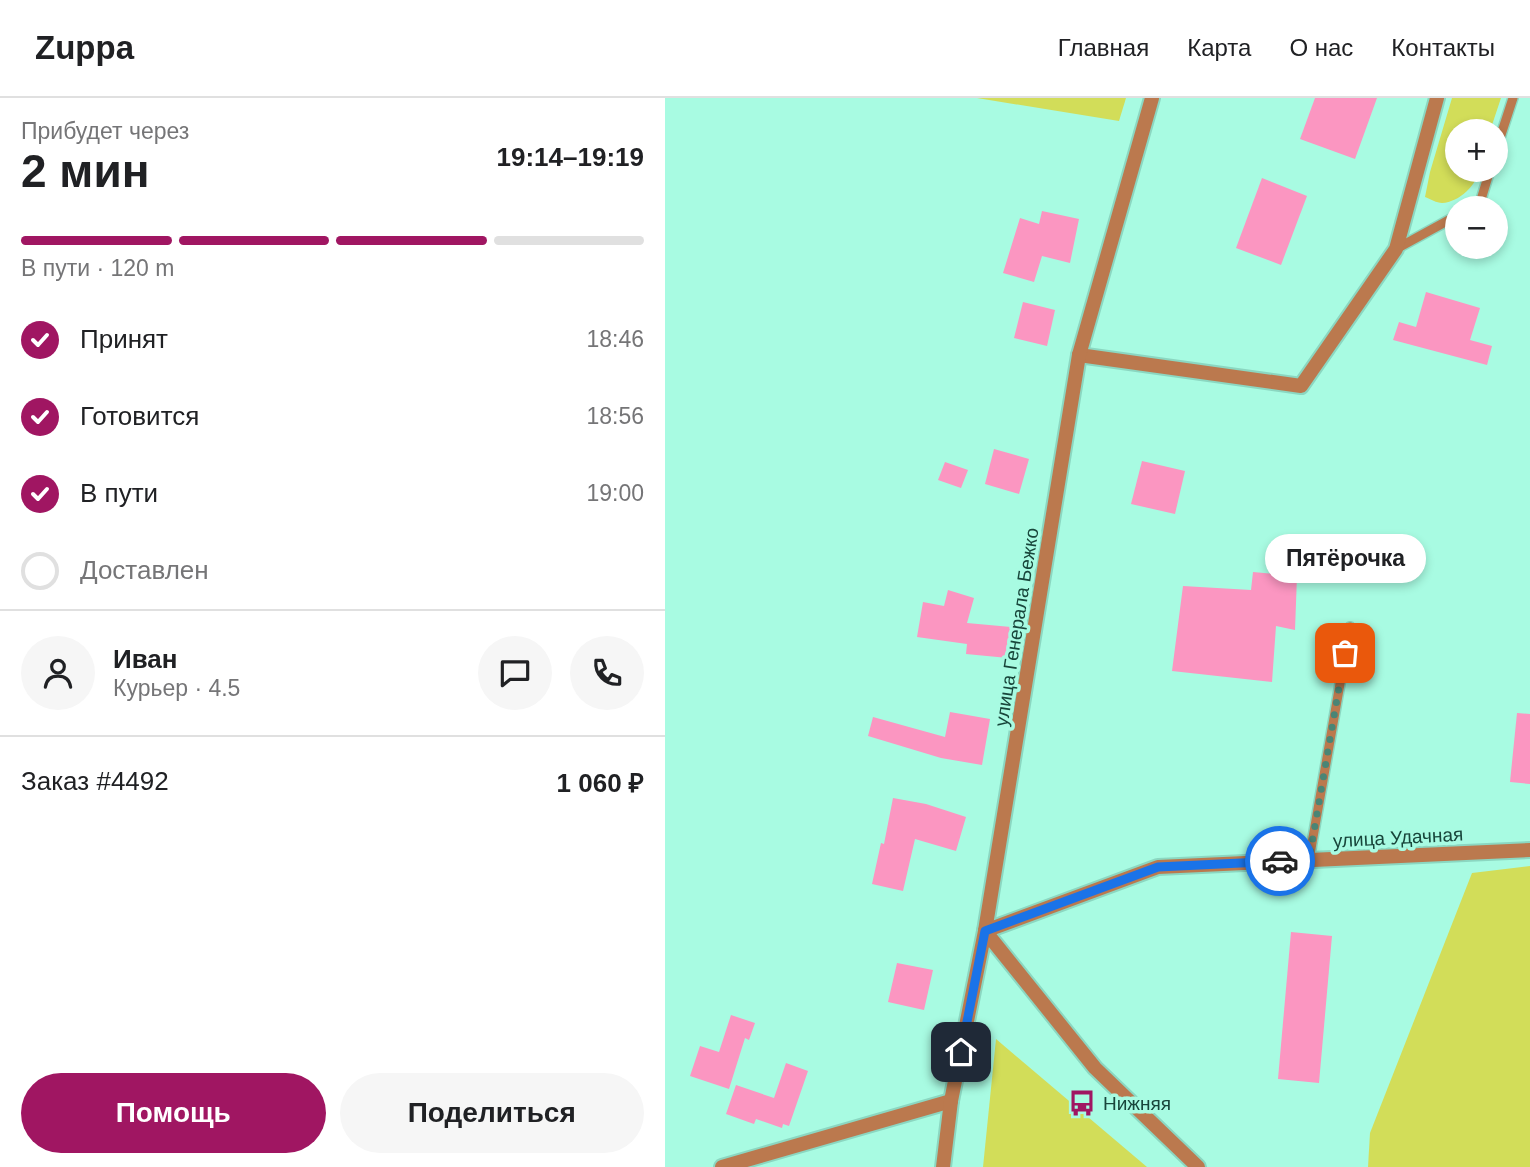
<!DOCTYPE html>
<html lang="ru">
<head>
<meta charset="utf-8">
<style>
	:root { --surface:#fff; --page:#f6f6f6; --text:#202124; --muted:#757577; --line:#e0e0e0; --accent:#a01662 }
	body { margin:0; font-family:Arial,sans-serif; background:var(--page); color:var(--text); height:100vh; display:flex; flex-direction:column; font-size:26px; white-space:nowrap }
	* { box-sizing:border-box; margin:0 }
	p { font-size:23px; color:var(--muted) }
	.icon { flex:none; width:38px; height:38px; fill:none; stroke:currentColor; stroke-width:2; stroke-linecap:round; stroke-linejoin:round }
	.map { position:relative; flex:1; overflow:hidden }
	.sheet { display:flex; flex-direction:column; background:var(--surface); width:665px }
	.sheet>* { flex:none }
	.buttons { position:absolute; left:780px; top:21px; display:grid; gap:14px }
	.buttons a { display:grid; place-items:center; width:63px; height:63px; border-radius:50%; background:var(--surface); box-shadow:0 4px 10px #0003; font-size:35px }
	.pin { position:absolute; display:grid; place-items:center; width:60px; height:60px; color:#fff; margin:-30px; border-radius:14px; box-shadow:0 4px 10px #0006 }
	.courier { position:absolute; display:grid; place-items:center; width:70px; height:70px; margin:-35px; border:5px solid #1a73e8; border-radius:50%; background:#fff; color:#222; box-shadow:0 2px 9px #0007 }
	.bubble { position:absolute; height:49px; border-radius:24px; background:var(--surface); box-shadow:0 4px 10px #0003; font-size:23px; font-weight:600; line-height:49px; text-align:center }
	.head em { font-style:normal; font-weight:600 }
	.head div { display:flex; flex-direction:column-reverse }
	.head { display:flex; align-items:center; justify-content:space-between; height:119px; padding:0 21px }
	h1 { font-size:46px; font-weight:600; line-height:52px }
	.bar { display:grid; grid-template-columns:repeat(4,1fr); gap:10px 7px; align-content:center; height:84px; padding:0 21px }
	.bar i { height:9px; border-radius:5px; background:var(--line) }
	.bar .selected { background:var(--accent) }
	.bar p { grid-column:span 4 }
	.line { display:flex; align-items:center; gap:18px; padding:0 21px; border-top:2px solid var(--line) }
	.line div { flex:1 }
	.round { display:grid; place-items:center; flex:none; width:74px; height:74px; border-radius:37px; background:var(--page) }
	ol { padding:0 21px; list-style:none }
	li { display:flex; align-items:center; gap:21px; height:77px }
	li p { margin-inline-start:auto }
	li .icon { padding:7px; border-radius:50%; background:var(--accent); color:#fff; stroke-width:4 }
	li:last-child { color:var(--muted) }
	li i { width:38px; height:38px; border:4px solid var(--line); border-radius:50% }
	.action { display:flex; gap:14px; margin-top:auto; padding:14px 21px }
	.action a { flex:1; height:80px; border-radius:42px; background:var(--accent); color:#fff; font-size:28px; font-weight:600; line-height:80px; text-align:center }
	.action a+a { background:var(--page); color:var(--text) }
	header { display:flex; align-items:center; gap:42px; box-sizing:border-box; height:98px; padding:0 35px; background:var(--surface); border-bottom:2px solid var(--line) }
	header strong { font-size:33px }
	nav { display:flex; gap:38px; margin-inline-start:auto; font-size:24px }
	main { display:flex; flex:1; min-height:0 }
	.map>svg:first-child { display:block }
	.green { fill:#d2dd59 }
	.building { fill:#fb96c1 }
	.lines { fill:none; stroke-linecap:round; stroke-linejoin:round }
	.service-casing { stroke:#8bd7c1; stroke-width:12 }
	.minor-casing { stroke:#8bd7c1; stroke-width:18 }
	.service { stroke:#bb794e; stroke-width:9 }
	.minor { stroke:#bb794e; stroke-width:14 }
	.done { stroke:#4a8575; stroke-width:7; stroke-dasharray:0 12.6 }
	.route { stroke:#1a73e8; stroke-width:9 }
	.labels { text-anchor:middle; stroke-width:7; stroke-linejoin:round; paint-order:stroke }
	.street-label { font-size:19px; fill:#18463b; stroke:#a8fbe2 }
	.poi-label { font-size:19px; fill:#18463b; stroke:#a8fbe2; text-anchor:start }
</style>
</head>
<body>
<header>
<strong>Zuppa</strong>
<nav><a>Главная</a><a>Карта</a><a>О нас</a><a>Контакты</a></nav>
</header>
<main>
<section class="sheet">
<div class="head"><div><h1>2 мин</h1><p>Прибудет через</p></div><em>19:14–19:19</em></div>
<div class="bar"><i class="selected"></i><i class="selected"></i><i class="selected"></i><i></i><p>В пути · 120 m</p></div>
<ol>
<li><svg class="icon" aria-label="check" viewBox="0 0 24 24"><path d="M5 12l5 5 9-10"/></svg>Принят<p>18:46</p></li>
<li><svg class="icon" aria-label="check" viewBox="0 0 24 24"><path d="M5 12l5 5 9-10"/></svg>Готовится<p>18:56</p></li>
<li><svg class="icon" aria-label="check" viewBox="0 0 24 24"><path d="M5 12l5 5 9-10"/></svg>В пути<p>19:00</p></li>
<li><i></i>Доставлен</li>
</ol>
<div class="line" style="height:126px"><a class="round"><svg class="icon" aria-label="person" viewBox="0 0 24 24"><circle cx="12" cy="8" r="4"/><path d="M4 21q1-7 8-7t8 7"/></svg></a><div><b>Иван</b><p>Курьер · 4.5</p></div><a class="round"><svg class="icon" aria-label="chat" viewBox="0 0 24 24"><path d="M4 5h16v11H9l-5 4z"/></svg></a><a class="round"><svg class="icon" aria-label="phone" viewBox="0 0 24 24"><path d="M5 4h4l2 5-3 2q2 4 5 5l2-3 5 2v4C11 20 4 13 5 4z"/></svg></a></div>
<div class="line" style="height:91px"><div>Заказ #4492</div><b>1 060 ₽</b></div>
<div class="action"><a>Помощь</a><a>Поделиться</a></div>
</section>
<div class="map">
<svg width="865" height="1069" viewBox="0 0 865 1069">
	<rect width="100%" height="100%" fill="#a8fbe2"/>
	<g class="green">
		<path d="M 312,0 L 461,0 L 454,23 Z"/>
		<path d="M 787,0 L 836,0 L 825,33 L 793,33 L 793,72 L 815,72 C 811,87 795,104 777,105 C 772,105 765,101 760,99 L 765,74 Z"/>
		<path d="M 865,768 L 865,1069 L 703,1069 L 705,1035 L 807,775 Z"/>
		<path d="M 331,941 L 482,1069 L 318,1069 Z"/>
	</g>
	<g class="building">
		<path d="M 650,0 L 712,0 L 690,61 L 635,41 Z"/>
		<path d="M 597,80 L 642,98 L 616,167 L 571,150 Z"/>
		<path d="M 377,113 L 414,121 L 405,165 L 377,158 L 369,184 L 338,175 L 355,120 L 374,126 Z"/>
		<path d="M 761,194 L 815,210 L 805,242 L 827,248 L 822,267 L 728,242 L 734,224 L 751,229 Z"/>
		<path d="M 358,204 L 390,212 L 382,248 L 349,240 Z"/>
		<path d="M 329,351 L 364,361 L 354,396 L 320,386 Z"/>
		<path d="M 477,363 L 520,373 L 510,416 L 466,406 Z"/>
		<path d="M 280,364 L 303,372 L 296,390 L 273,382 Z"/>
		<path d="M 588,474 L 632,478 L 630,532 L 611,528 L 607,584 L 507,573 L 518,488 L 586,492 Z"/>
		<path d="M 283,492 L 309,500 L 302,525 L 346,529 L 343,560 L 301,556 L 302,546 L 252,539 L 258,504 L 279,508 Z"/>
		<path d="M 285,614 L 325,621 L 317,667 L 276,660 L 203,638 L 208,619 L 280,639 Z"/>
		<path d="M 852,615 L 865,616 L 865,686 L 845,684 Z"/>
		<path d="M 228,700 L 261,706 L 301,719 L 291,753 L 250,741 L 238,793 L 207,786 L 216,745 L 219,746 Z"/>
		<path d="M 626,834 L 667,838 L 654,985 L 613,981 Z"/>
		<path d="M 232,865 L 268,872 L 259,912 L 223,904 Z"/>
		<path d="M 66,917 L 90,925 L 84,942 L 80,940 L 64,991 L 25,978 L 35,948 L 54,954 Z"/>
		<path d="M 121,965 L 143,973 L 124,1028 L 118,1026 L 117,1030 L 91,1021 L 89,1026 L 61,1016 L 71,987 L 109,1000 Z"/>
	</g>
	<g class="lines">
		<g class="service-casing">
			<g id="service">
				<path d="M 831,52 L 848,0"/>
				<path d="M 805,110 L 815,105 L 825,72"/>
				<path d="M 731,151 L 793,117"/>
				<path d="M 644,762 L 685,529"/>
			</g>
		</g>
		<g class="minor-casing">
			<g id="minor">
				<path d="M 414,257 L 636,288 L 731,151 L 772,0"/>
				<path d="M 57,1069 L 286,1003"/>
				<path d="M 278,1069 L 286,1003 L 320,833 L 414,257 L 487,0"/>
				<path d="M 533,1069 L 430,970 L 320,833 L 493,769 L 865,752"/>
			</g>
		</g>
		<use href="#service" class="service"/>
		<use href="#minor" class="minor"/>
	</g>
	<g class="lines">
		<path class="done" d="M 615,763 L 644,762 L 680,555"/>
		<path class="route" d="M 296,954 L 320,833 L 493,769 L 615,763"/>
	</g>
	<defs>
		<g id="bus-bare" transform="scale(2.1)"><path d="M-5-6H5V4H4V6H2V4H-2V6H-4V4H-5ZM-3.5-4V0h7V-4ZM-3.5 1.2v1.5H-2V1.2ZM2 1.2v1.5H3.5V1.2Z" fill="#a01662" stroke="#a8fbe2" stroke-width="2.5" paint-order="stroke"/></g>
	</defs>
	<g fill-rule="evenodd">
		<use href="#bus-bare" x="417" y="1005"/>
	</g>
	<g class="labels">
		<g class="street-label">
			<text transform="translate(351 529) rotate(-81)" y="7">улица Генерала Бежко</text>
			<text transform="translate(733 739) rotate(-3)" y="7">улица Удачная</text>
		</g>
		<g class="poi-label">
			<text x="438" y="1012">Нижняя</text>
		</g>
	</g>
</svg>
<div class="buttons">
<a>+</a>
<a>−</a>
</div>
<div class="pin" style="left:680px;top:555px;background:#ea580c"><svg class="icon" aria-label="bag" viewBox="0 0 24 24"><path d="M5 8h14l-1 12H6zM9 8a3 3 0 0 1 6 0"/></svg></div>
<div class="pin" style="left:296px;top:954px;background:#1f2937"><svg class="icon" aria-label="home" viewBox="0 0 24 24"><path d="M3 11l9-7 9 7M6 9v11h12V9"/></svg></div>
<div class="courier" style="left:615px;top:763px"><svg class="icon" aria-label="car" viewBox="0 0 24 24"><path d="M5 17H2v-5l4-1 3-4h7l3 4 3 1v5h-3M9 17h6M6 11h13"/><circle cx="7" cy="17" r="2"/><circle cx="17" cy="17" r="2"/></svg></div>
<div class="bubble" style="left:600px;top:436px;width:161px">Пятёрочка</div>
</div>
</main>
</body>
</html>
